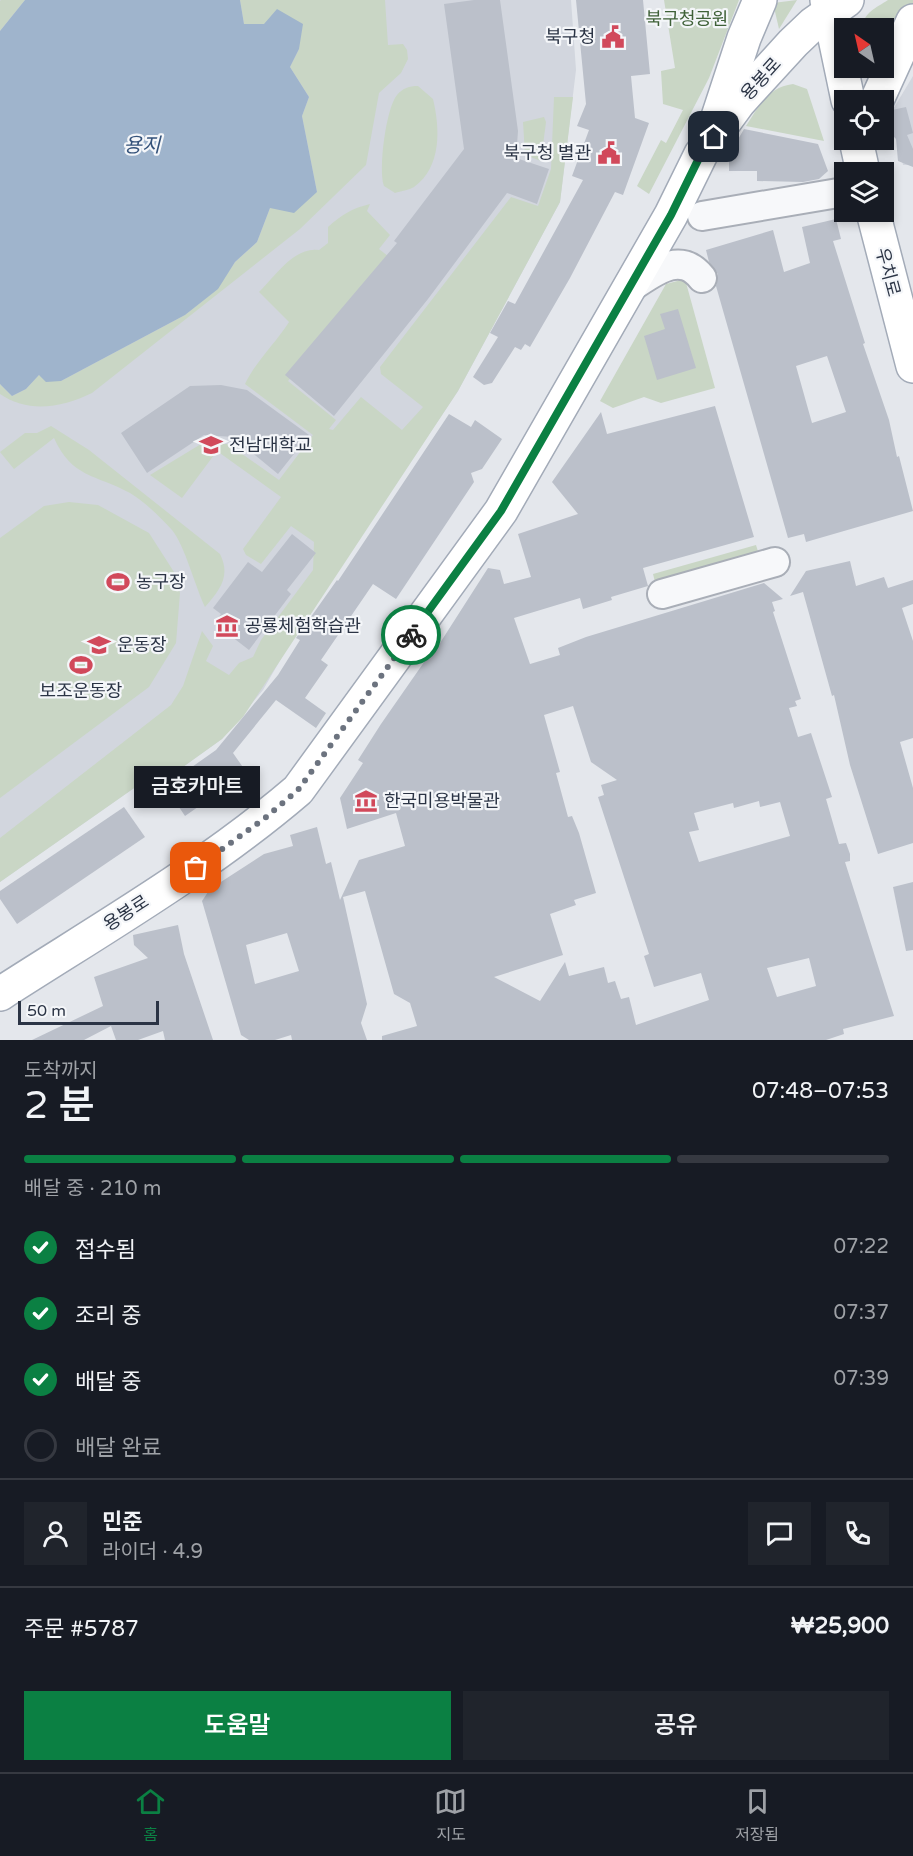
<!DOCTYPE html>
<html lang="ko">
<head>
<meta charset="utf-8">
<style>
	:root { --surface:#171b24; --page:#20242c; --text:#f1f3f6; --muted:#9ea1a6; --line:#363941; --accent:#0b8043 }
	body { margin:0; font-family:"Varela Round","Noto Sans KR",sans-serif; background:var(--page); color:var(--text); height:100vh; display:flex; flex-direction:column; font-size:22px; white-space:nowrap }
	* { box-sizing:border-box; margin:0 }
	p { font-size:20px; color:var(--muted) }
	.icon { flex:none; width:33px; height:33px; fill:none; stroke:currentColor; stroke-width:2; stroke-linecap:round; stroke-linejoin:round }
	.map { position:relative; height:1040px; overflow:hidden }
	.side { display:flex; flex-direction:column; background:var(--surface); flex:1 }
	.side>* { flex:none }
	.needle { width:39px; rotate:326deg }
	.tools { position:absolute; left:834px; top:18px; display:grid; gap:12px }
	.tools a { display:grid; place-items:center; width:60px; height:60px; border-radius:0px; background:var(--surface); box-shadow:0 3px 9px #0003; font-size:30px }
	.scale { position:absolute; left:18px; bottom:15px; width:141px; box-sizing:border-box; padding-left:6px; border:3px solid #2b3445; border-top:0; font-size:16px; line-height:21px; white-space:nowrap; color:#2b3445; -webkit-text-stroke:4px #f4f6f9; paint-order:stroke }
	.pin { position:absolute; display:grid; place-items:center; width:51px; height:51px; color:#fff; margin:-26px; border-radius:12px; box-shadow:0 3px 9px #0006 }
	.courier { position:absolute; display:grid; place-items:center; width:60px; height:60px; margin:-30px; border:4px solid #0b8043; border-radius:50%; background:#fff; color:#222; box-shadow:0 2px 8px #0007 }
	.bubble { position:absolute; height:42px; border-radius:0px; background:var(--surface); box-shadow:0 3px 9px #0003; font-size:20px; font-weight:600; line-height:42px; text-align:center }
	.summary em { font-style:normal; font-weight:600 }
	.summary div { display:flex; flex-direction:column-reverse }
	.summary { display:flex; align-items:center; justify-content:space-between; height:102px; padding:0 24px }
	h1 { font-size:39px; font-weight:600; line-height:45px }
	.bar { display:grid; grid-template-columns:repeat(4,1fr); gap:9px 6px; align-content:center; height:72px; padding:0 24px }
	.bar i { height:8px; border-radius:4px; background:var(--line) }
	.bar .selected { background:var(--accent) }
	.bar p { grid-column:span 4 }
	.line { display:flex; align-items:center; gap:15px; padding:0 24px; border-top:2px solid var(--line) }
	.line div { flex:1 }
	.round { display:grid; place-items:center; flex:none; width:63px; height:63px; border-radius:0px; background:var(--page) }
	ol { padding:0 24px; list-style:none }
	li { display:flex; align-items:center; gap:18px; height:66px }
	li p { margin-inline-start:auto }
	li .icon { padding:6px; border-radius:50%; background:var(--accent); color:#fff; stroke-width:4 }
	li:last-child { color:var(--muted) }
	li i { width:33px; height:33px; border:3px solid var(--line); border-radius:50% }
	.button { display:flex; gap:12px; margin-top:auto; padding:12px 24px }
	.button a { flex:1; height:69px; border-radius:0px; background:var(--accent); color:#fff; font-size:24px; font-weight:600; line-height:69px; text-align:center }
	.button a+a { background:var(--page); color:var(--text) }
	.tab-bar { display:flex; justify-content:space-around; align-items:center; height:84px; border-top:2px solid var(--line); background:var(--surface); font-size:16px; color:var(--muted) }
	.tab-bar a { display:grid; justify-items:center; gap:3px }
	.tab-bar .selected { color:var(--accent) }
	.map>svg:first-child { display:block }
	.built { fill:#d2d6de }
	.green { fill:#c9d6c5 }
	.water { fill:#9fb4cc }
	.building { fill:#bbc0ca; fill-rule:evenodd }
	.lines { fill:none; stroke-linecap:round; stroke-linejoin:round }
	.minor-casing { stroke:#a9aeb7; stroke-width:32 }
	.major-casing { stroke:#a3abb8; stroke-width:36 }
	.minor { stroke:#f7f8fa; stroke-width:28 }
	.major { stroke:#fff; stroke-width:33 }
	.done { stroke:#6c737f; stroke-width:6; stroke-dasharray:0 10.8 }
	.route { stroke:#0b8043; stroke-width:8 }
	.labels { text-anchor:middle; stroke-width:4.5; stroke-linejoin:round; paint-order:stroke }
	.park-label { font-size:18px; fill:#3f6138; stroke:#f4f6f9 }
	.poi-label { font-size:18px; fill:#2b3445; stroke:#f4f6f9; text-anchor:start }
	.street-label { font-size:18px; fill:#2b3445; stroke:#f4f6f9 }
	.water-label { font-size:20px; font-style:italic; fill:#34527a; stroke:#f4f6f9 }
</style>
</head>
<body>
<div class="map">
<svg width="913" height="1040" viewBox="0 0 913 1040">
	<rect width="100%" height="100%" fill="#e4e7ec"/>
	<g class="built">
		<path d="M 0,0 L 571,0 L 576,70 L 560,202 L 458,391 L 293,638 L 263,690 L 222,739 L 162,782 L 147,779 L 0,882 Z"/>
		<path d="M 913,76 L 913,165 L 903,165 L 892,111 Z"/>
	</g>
	<g class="green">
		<path d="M 1,0 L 25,0 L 0,31 L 0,1 Z"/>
		<path d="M 240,0 L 385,0 L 388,45 L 403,44 L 407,50 L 408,59 L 401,73 L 379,93 L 366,165 L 300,229 L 92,393 C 63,407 29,414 0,394 L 0,384 L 12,396 L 26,389 L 39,375 L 61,381 L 185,315 L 217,289 L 235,262 L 257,242 L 270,208 L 317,192 L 302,116 L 309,97 L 290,67 L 299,49 L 264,24 L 244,24 Z"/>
		<path d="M 664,0 L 739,0 L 709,78 L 649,194 L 637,186 L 661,140 L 666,143 L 683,110 L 663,104 L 661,71 L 675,68 Z"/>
		<path d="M 797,0 L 779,29 L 773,3 Z"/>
		<path d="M 888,0 L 913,0 L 913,10 L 874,93 L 869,68 L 884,68 L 884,28 L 862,28 C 864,12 876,8 888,0 Z"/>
		<path d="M 793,84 L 807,89 L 824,141 L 746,126 C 759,106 768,87 793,84 Z"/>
		<path d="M 418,86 L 433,99 C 440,128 442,167 414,187 C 409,190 401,191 395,193 L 384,186 C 378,170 386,108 397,95 C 403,88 409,86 418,86 Z"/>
		<path d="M 554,97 L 573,97 L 560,202 L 458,391 L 243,717 L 222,739 L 162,782 L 147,779 L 0,882 L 0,838 L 171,705 L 183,686 L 202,631 L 213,646 L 206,661 L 229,675 L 239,663 L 253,657 L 261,640 L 313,570 L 314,542 L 291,526 L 261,564 L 246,555 L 243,549 L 281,497 L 217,451 L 182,498 L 150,475 L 201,444 L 228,444 L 279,480 L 313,435 L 245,384 C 256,361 275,344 289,322 L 259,292 C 275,276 295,246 319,250 L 328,243 L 328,227 C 341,215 353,208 370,204 L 367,211 L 390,235 L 379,249 L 393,260 L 288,381 L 336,420 L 329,429 L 333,430 L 361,397 L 402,430 L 423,407 L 381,374 L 380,367 L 511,197 L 538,206 L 551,169 Z"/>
		<path d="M 544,117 L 546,122 L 541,161 L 525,155 L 523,122 Z"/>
		<path d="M 685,279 L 715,388 L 661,403 L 644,397 L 613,408 L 600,401 L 666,284 Z"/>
		<path d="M 51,426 L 89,450 L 220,554 C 231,576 220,590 205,607 C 195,586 185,546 172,530 C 161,518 144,501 130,493 C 95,474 72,478 54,438 L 14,469 L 0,452 L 25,433 L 37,433 Z"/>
		<path d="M 69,502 L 98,505 L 149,533 L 174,572 L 180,593 L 176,643 L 149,687 L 0,798 L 0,538 L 44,506 Z"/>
		<path d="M 756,545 L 761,561 L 657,590 L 653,574 Z"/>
	</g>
	<path class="water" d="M 25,0 L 240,0 L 244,24 L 264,24 L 277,9 L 303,24 L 299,49 L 290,67 L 309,97 L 302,116 L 317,192 L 294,213 L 270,208 L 257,242 L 235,262 L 218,289 L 185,315 L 61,381 L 46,382 L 39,375 L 26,389 L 12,396 L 0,384 L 0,31 Z"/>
	<g class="building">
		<path d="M 474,0 L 500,0 L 518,131 L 516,158 L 549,169 L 537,204 L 507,193 L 428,299 L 334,416 L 285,375 L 397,243 L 394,241 L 464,149 L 444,4 Z"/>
		<path d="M 576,0 L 643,0 L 650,74 L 631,76 L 635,118 L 649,123 L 623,195 L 615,192 L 570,278 L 530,347 L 525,344 L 521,350 L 515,347 L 492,383 L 484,385 L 473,377 L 498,337 L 490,333 L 508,301 L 515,304 L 583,180 L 572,176 L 589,130 L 577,126 L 586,104 Z"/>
		<path d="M 906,107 L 913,133 L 907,135 L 913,149 L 913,167 L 898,161 L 896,139 L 884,126 L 892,110 Z"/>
		<path d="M 744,129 L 818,144 L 828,171 L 819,179 L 803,182 L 757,181 L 757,171 L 729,171 L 729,155 Z"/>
		<path d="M 836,219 L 841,239 L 833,241 L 865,343 L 863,344 L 889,420 L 897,457 L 899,456 L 913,511 L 806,542 L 804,534 L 788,538 L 716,286 L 718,274 L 709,262 L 706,250 L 773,230 L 784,272 L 810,263 L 802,227 ZM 827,356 L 846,412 L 812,423 L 796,366 Z"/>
		<path d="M 678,309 L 696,368 L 657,380 L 644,336 L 665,329 L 660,314 Z"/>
		<path d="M 221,385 L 247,390 L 309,435 L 278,474 L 233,437 L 204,435 L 147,473 L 121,433 L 190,386 Z"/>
		<path d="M 715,406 L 754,537 L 643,568 L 648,586 L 611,597 L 612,600 L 583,609 L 580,598 L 514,618 L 530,664 L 560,655 L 558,648 L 586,637 L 764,583 L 783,599 L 772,602 L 775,611 L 773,612 L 801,699 L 795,701 L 797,706 L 789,708 L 798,737 L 811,733 L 832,797 L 826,799 L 839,844 L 846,843 L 850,854 L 850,861 L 845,862 L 894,1016 L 843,1029 L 844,1034 L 826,1040 L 382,1040 L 382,1036 L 417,1026 L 410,1003 L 394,994 L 365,891 L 343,897 L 367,1004 L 361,1023 L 367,1040 L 292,1040 L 291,1035 L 275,1040 L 249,1040 L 241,1035 L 202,901 L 210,889 L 264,854 L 293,846 L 290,835 L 317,827 L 326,864 L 331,862 L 340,900 L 359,860 L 405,846 L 396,813 L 347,829 L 340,798 L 363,763 L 358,760 L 381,724 L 429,655 L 431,657 L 488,568 L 500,570 L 504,584 L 531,577 L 518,534 L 578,514 L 552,482 L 601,412 L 607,434 ZM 573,706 L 591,762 L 617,780 L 601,785 L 604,795 L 598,797 L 649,954 L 644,956 L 654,987 L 701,973 L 709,1000 L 636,1025 L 629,997 L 621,999 L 615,981 L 608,983 L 604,967 L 569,976 L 565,962 L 540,1001 L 494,977 L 563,955 L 550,914 L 576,905 L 574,900 L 596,893 L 579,833 L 572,816 L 568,817 L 556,773 L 560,772 L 544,715 ZM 759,801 L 760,807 L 780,802 L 790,836 L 699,862 L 689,832 L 699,830 L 694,813 L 733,803 L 734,808 ZM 287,933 L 299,971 L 255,984 L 246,945 ZM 809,958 L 816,986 L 777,997 L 767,968 Z"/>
		<path d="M 449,414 L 471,427 L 475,420 L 502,439 L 482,469 L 471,473 L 474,482 L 396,599 L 373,584 L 321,660 L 328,665 L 305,698 L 326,713 L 316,728 L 276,700 L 233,753 L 247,773 L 185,816 L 165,786 L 216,750 L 278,675 L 300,640 L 296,638 L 337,580 L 338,581 Z"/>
		<path d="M 292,534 L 316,553 L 287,590 L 291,594 L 249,650 L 214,623 L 221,614 L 213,608 L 248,562 L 262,572 Z"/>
		<path d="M 850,561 L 856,586 L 884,577 L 888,588 L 913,580 L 913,604 L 902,608 L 913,641 L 913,738 L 900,742 L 913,788 L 913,843 L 878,854 L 850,765 L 834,695 L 832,696 L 803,592 L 790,596 L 806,571 Z"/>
		<path d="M 124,807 L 145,837 L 17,924 L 0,899 L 0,891 Z"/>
		<path d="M 913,882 L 913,950 L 906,951 L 893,887 Z"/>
		<path d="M 178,925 L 184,954 L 213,1040 L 165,1040 L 163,1031 L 138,1040 L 116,1040 L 111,1026 L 84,1040 L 32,1040 L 103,1006 L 94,977 L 148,958 L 134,945 L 133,935 Z"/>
	</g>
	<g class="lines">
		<g class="minor-casing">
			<g id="minor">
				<path d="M 702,216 L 844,192"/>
				<path d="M 628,289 C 652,274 679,249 702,278"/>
				<path d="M 662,594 L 775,562"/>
			</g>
		</g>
		<g class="major-casing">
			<g id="major">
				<path d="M 827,0 L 848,100"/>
				<path d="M 877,100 L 913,21"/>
				<path d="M 718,117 L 744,38 L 760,0"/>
				<path d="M 856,140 L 863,172"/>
				<path d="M 873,212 L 913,366"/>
				<path d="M 0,994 C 101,929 207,868 298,790 L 501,511 L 671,215 L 701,154 L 739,102 L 793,43 L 813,24 L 847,0"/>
			</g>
		</g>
		<use href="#minor" class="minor"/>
		<use href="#major" class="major"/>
	</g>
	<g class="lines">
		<path class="done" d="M 196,868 L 265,818 L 298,790 L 411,635"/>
		<path class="route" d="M 411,635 L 501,511 L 671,215 L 701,154 L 714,137"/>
	</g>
	<defs>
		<g id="civic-bare" transform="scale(1.8)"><path d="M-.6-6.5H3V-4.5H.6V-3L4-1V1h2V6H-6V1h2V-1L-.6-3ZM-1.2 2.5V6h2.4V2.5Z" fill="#d1495b" stroke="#f4f6f9" stroke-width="2.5" paint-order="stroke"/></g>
		<g id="university-bare" transform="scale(1.8)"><path d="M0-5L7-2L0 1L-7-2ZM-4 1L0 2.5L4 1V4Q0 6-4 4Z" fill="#d1495b" stroke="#f4f6f9" stroke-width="2.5" paint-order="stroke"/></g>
		<g id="stadium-bare" transform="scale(1.8)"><path d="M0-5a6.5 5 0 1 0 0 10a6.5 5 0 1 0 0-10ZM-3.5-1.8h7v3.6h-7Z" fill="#d1495b" stroke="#f4f6f9" stroke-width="2.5" paint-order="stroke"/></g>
		<g id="museum-bare" transform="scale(1.8)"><path d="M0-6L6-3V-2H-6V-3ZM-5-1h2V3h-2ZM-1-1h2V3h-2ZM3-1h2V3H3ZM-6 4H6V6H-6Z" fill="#d1495b" stroke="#f4f6f9" stroke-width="2.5" paint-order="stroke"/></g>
	</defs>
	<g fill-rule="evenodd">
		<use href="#civic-bare" x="613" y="37"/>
		<use href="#civic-bare" x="609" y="153"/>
		<use href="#university-bare" x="211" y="445"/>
		<use href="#stadium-bare" x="118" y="582"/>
		<use href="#museum-bare" x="227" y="626"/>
		<use href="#university-bare" x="99" y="645"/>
		<use href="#stadium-bare" x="81" y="665"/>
		<use href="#museum-bare" x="366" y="801"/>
	</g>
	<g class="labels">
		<g class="park-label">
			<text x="687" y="25">북구청공원</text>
		</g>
		<g class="poi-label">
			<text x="595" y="43" text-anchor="end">북구청</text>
			<text x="591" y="159" text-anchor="end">북구청 별관</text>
			<text x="229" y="451">전남대학교</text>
			<text x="136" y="588">농구장</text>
			<text x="245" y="632">공룡체험학습관</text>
			<text x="117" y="651">운동장</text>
			<text x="81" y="697" text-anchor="middle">보조운동장</text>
			<text x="384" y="807">한국미용박물관</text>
		</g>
		<g class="street-label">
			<text transform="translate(761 79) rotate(-48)" y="6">용봉로</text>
			<text transform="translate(888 272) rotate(75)" y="6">우치로</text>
			<text transform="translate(126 913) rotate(-33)" y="6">용봉로</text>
		</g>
		<g class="water-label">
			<text x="142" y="152">용지</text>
		</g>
	</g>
</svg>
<div class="tools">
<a><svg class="needle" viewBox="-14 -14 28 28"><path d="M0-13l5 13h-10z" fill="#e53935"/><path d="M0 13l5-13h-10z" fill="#9ea1a6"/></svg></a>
<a><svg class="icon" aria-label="locate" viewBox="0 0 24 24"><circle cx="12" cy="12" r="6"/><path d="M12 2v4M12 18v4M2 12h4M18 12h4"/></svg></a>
<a><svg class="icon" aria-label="layers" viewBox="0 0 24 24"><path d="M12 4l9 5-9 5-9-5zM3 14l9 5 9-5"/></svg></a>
</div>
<div class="scale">50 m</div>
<div class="pin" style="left:196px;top:868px;background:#ea580c"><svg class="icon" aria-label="bag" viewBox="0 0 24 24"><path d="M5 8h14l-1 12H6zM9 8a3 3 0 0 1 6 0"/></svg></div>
<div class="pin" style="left:714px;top:137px;background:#1f2937"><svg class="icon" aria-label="home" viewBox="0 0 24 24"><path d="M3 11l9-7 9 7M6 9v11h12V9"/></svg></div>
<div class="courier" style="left:411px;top:635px"><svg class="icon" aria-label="bike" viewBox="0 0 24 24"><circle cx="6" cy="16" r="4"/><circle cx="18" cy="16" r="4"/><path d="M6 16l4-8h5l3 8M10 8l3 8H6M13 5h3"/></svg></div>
<div class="bubble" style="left:134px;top:766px;width:126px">금호카마트</div>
</div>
<section class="side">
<div class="summary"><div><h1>2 분</h1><p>도착까지</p></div><em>07:48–07:53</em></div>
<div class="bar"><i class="selected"></i><i class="selected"></i><i class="selected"></i><i></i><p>배달 중 · 210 m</p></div>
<ol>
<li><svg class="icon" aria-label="check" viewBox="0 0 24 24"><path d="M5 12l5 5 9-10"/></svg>접수됨<p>07:22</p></li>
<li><svg class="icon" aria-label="check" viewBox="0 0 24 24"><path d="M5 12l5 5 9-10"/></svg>조리 중<p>07:37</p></li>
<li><svg class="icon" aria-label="check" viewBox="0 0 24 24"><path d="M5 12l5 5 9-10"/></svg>배달 중<p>07:39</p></li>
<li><i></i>배달 완료</li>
</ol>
<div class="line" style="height:108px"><a class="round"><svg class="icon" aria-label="person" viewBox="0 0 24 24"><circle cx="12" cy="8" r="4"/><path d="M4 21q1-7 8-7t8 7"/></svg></a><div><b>민준</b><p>라이더 · 4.9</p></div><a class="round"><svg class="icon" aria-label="chat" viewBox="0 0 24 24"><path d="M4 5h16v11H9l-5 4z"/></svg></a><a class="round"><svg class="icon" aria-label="phone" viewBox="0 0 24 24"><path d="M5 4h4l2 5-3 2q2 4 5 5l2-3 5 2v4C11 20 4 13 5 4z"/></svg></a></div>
<div class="line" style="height:78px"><div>주문 #5787</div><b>₩25,900</b></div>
<div class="button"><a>도움말</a><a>공유</a></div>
</section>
<nav class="tab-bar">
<a class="selected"><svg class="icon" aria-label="home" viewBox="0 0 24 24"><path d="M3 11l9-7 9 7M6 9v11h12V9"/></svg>홈</a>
<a><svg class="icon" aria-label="map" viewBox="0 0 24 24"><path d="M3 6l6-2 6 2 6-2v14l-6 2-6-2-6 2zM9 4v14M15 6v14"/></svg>지도</a>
<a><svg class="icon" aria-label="saved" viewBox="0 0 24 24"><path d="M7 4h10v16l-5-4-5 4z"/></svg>저장됨</a>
</nav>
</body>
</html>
